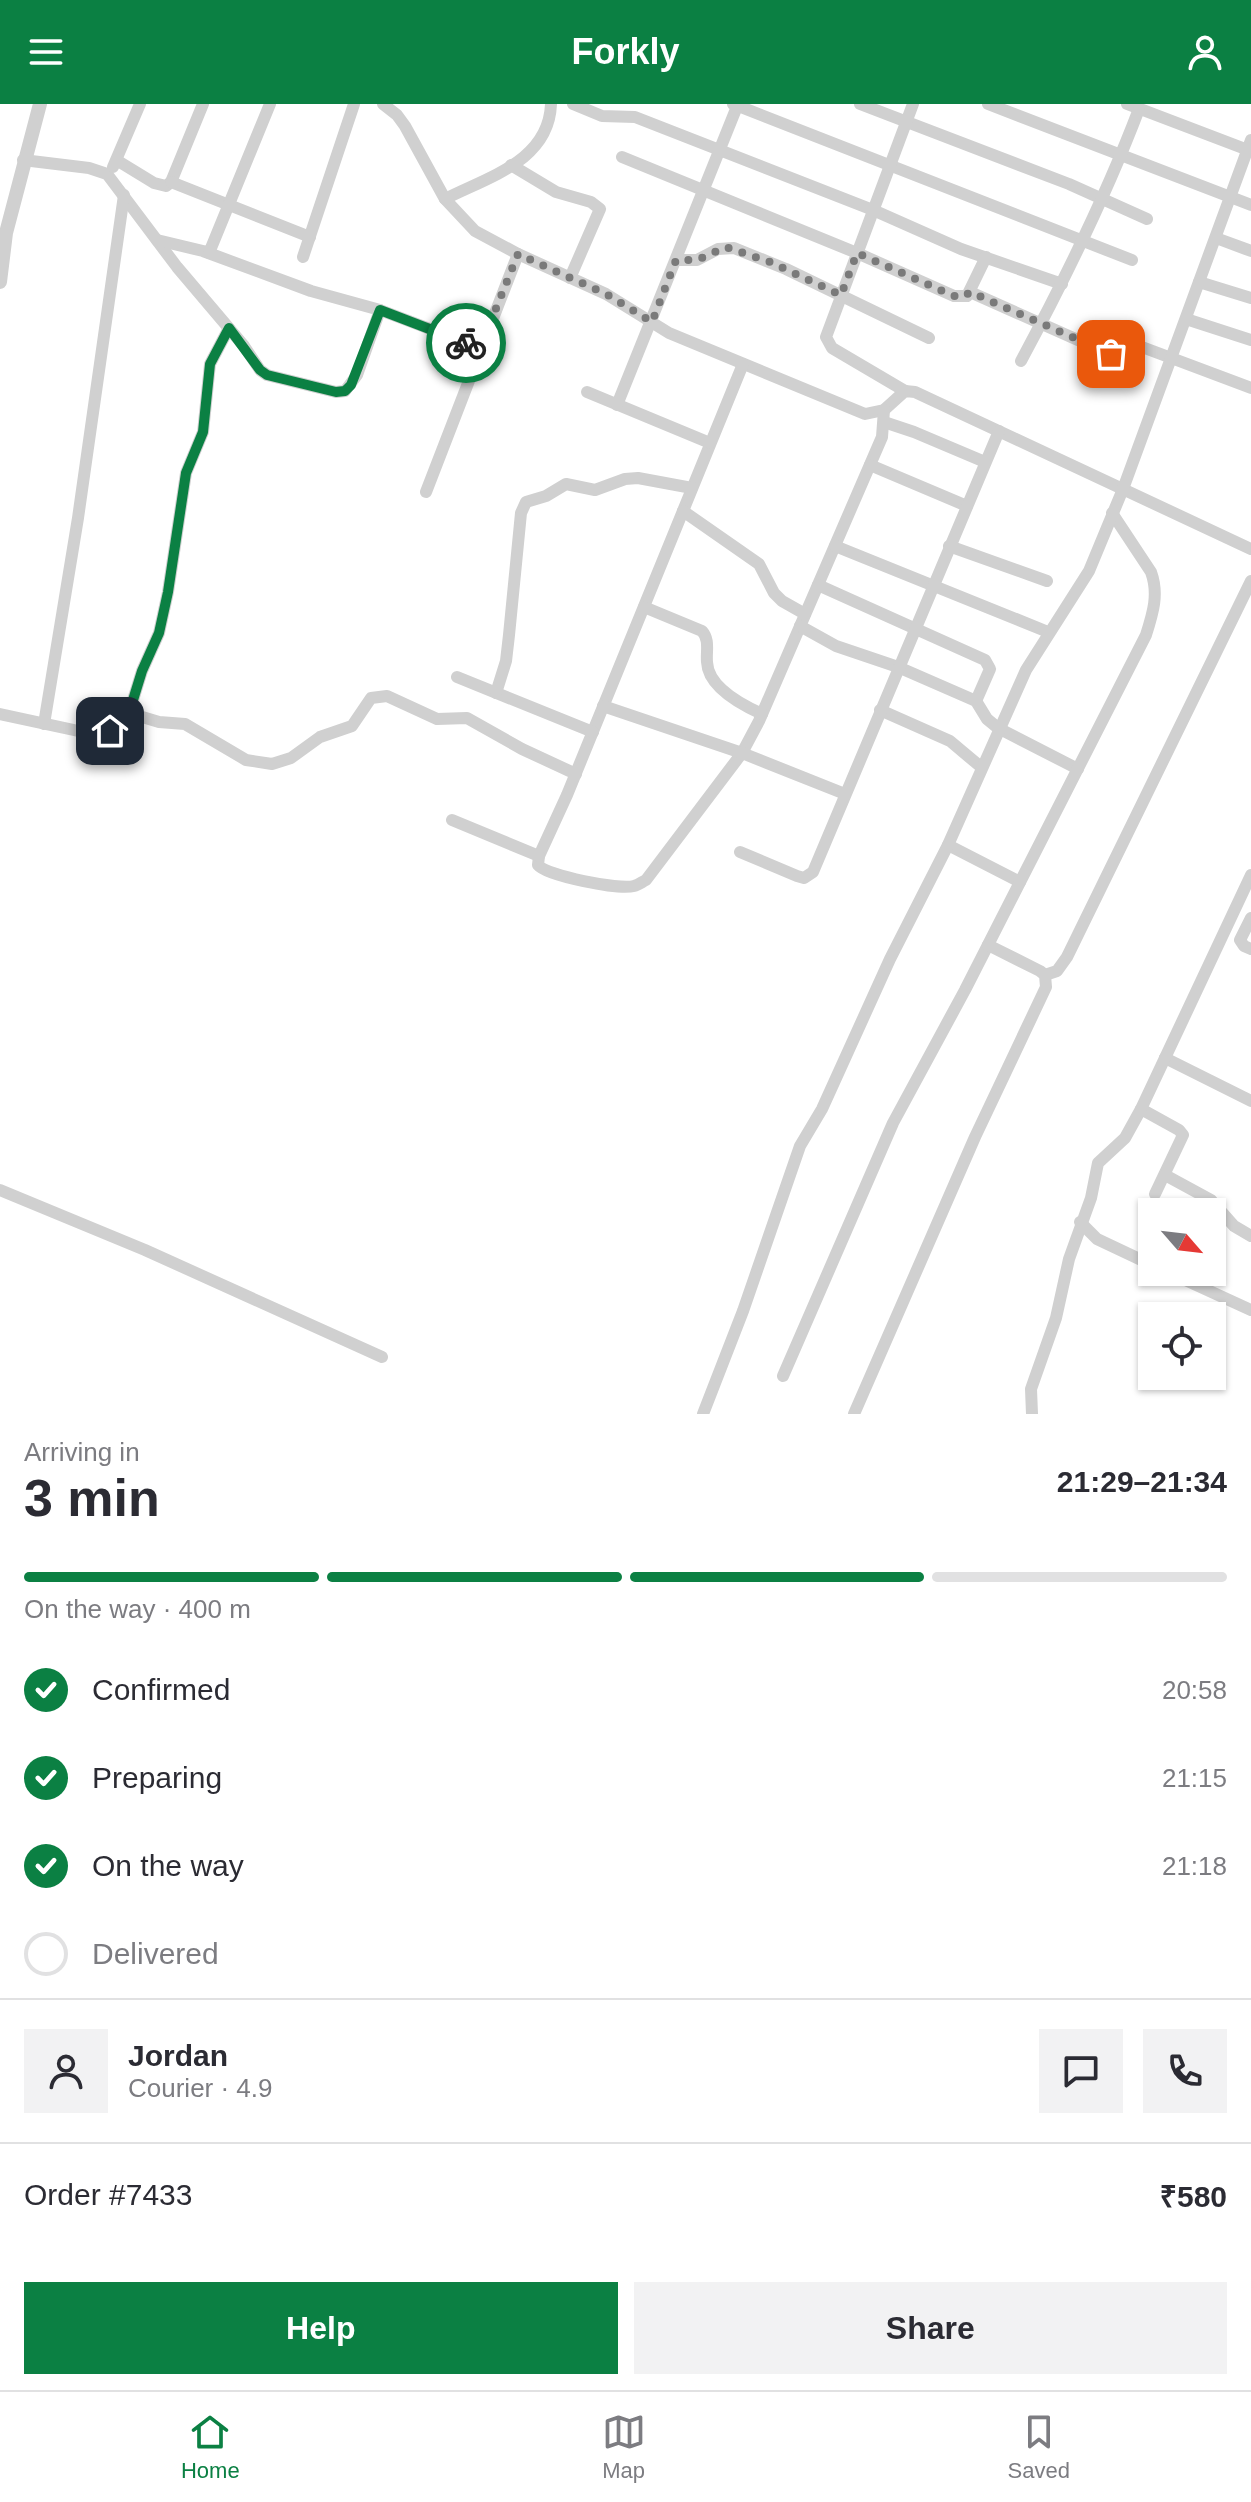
<!DOCTYPE html>
<html lang="en">
<head>
<meta charset="utf-8">
<style>
	:root { --surface:#fff; --page:#f2f2f3; --text:#2b2b33; --muted:#7c7c81; --line:#e1e1e2; --accent:#0b8043 }
	body { margin:0; font-family:Arial,sans-serif; background:var(--page); color:var(--text); height:100vh; display:flex; flex-direction:column; font-size:30px; white-space:nowrap }
	* { box-sizing:border-box; margin:0 }
	p { font-size:26px; color:var(--muted) }
	.icon { flex:none; width:44px; height:44px; fill:none; stroke:currentColor; stroke-width:2; stroke-linecap:round; stroke-linejoin:round }
	.map { position:relative; height:1310px; overflow:hidden }
	.side { display:flex; flex-direction:column; background:var(--surface); flex:1 }
	.side>* { flex:none }
	.needle { width:52px; rotate:118deg }
	.tools { position:absolute; left:1138px; top:1094px; display:grid; gap:16px }
	.tools a { display:grid; place-items:center; width:88px; height:88px; border-radius:0px; background:var(--surface); box-shadow:0 2px 6px #0004; font-size:40px }
	.pin { position:absolute; display:grid; place-items:center; width:68px; height:68px; color:#fff; margin:-34px; border-radius:16px; box-shadow:0 4px 12px #0006 }
	.courier { position:absolute; display:grid; place-items:center; width:80px; height:80px; margin:-40px; border:6px solid #0b8043; border-radius:50%; background:#fff; color:#222; box-shadow:0 2px 10px #0007 }
	.headline em { font-style:normal; font-weight:700 }
	.headline div { display:flex; flex-direction:column-reverse }
	.headline { display:flex; align-items:center; justify-content:space-between; height:136px; padding:0 24px }
	h1 { font-size:52px; font-weight:700; line-height:60px }
	.bar { display:grid; grid-template-columns:repeat(4,1fr); gap:12px 8px; align-content:center; height:96px; padding:0 24px }
	.bar i { height:10px; border-radius:6px; background:var(--line) }
	.bar .active { background:var(--accent) }
	.bar p { grid-column:span 4 }
	.line { display:flex; align-items:center; gap:20px; padding:0 24px; border-top:2px solid var(--line) }
	.line div { flex:1 }
	.round { display:grid; place-items:center; flex:none; width:84px; height:84px; border-radius:0px; background:var(--page) }
	ol { padding:0 24px; list-style:none }
	li { display:flex; align-items:center; gap:24px; height:88px }
	li p { margin-inline-start:auto }
	li .icon { padding:8px; border-radius:50%; background:var(--accent); color:#fff; stroke-width:4 }
	li:last-child { color:var(--muted) }
	li i { width:44px; height:44px; border:4px solid var(--line); border-radius:50% }
	.primary-button { display:flex; gap:16px; margin-top:auto; padding:16px 24px }
	.primary-button a { flex:1; height:92px; border-radius:0px; background:var(--accent); color:#fff; font-size:32px; font-weight:700; line-height:92px; text-align:center }
	.primary-button a+a { background:var(--page); color:var(--text) }
	header { display:flex; justify-content:space-between; align-items:center; height:104px; padding:0 24px; background:var(--accent); color:#fff; font-size:36px; font-weight:700 }
	.tabs { display:flex; justify-content:space-around; align-items:center; height:112px; border-top:2px solid var(--line); background:var(--surface); font-size:22px; color:var(--muted) }
	.tabs a { display:grid; justify-items:center; gap:4px }
	.tabs .active { color:var(--accent) }
	.map>svg:first-child { display:block }
	.lines { fill:none; stroke-linecap:round; stroke-linejoin:round }
	.minor { stroke:#d0d0d0; stroke-width:12 }
	.tertiary { stroke:#d0d0d0; stroke-width:14 }
	.done { stroke:#7a7a7a; stroke-width:8; stroke-dasharray:0 14.4 }
	.route { stroke:#0b8043; stroke-width:10 }
</style>
</head>
<body>
<header><svg class="icon" aria-label="menu" viewBox="0 0 24 24"><path d="M4 6h16M4 12h16M4 18h16"/></svg>Forkly<svg class="icon" aria-label="person" viewBox="0 0 24 24"><circle cx="12" cy="8" r="4"/><path d="M4 21q1-7 8-7t8 7"/></svg></header>
<div class="map">
<svg width="1251" height="1310" viewBox="0 0 1251 1310">
	<rect width="100%" height="100%" fill="#fff"/>
	<g class="lines">
		<g class="minor">
			<path d="M 383,0 L 397,11 L 405,22 L 445,95 L 475,127 L 518,150 L 606,190 L 669,229 L 865,310 L 884,306 L 905,287 L 915,288 L 1251,445"/>
			<path d="M 573,0 L 602,12 L 635,13 L 873,106 L 961,145 L 1062,180"/>
			<path d="M 733,0 L 1132,156"/>
			<path d="M 860,0 L 1069,80 L 1147,115"/>
			<path d="M 988,0 L 1251,101"/>
			<path d="M 1127,0 L 1248,46"/>
			<path d="M 622,53 L 857,149 L 954,192 L 967,192 L 986,153"/>
			<path d="M 23,56 L 89,64 L 107,70 L 177,163 L 244,242 L 260,266 L 267,271 L 336,288 L 345,287 L 357,271 L 380,206"/>
			<path d="M 118,57 L 154,79 L 166,82 L 171,78 L 203,0"/>
			<path d="M 511,61 L 556,88 L 591,98 L 600,105 L 570,174"/>
			<path d="M 113,63 L 140,0"/>
			<path d="M 171,78 L 310,133"/>
			<path d="M 445,95 C 488,73 549,57 551,0"/>
			<path d="M 1216,134 L 1251,147"/>
			<path d="M 157,136 L 203,147 L 311,187 L 380,206 L 480,244"/>
			<path d="M 209,149 L 270,0"/>
			<path d="M 303,153 L 354,0"/>
			<path d="M 676,156 L 697,156 L 718,145 L 734,144 L 786,165 L 929,234"/>
			<path d="M 1199,178 L 1251,194"/>
			<path d="M 970,188 L 1134,261"/>
			<path d="M 1186,215 L 1251,236"/>
			<path d="M 1126,237 L 1251,284"/>
			<path d="M 1021,257 C 1065,175 1106,92 1139,5"/>
			<path d="M 743,260 L 567,691 L 539,752 L 538,761 C 547,772 619,786 634,782 C 638,781 642,778 646,776 L 742,649 L 759,617 L 882,333 L 884,306"/>
			<path d="M 905,287 L 832,244 L 826,233 L 913,0"/>
			<path d="M 587,288 L 710,339"/>
			<path d="M 617,301 L 738,0"/>
			<path d="M 884,318 L 914,328 L 985,358"/>
			<path d="M 870,361 L 967,402"/>
			<path d="M 426,388 L 518,150"/>
			<path d="M 683,407 L 759,460 L 774,489 L 782,497 L 805,510"/>
			<path d="M 835,442 L 1048,528"/>
			<path d="M 949,442 L 1047,477"/>
			<path d="M 818,481 L 985,556 L 990,565 L 976,597"/>
			<path d="M 644,503 L 702,527 C 710,536 706,547 707,558 C 708,583 742,601 762,610"/>
			<path d="M 800,522 L 836,542 L 898,563 L 976,597 L 987,615 L 998,624 L 1078,665"/>
			<path d="M 457,573 L 593,628"/>
			<path d="M 496,589 L 506,557 L 509,531 L 521,409 L 526,398 L 546,392 L 566,380 L 595,386 L 625,375 L 638,374 L 692,384"/>
			<path d="M 603,602 L 742,649 L 845,690"/>
			<path d="M 880,606 L 950,637 L 981,663"/>
			<path d="M 129,609 L 159,618 L 185,620 L 246,656 L 272,660 L 291,654 L 320,633 L 352,622 L 371,594 L 387,592 L 437,615 L 467,614 L 522,645 L 576,670"/>
			<path d="M 0,610 L 97,631 L 110,627 L 129,609 L 142,567 L 159,529 L 168,488 L 186,369 L 203,328 L 210,260 L 229,224"/>
			<path d="M 44,620 L 78,414 L 124,91"/>
			<path d="M 452,716 L 539,752"/>
			<path d="M 948,741 L 1020,778"/>
			<path d="M 740,748 L 797,772 L 804,774 L 813,768 L 999,327"/>
			<path d="M 1251,814 L 1240,836 L 1244,842 L 1251,845"/>
			<path d="M 1045,871 L 1057,867 L 1067,853 L 1251,477"/>
			<path d="M 1165,954 L 1251,997"/>
			<path d="M 1141,1005 L 1179,1026 L 1183,1031 L 1155,1090"/>
			<path d="M 1165,1071 L 1211,1096 L 1234,1122 L 1251,1132"/>
			<path d="M 0,1086 L 145,1146 L 382,1253"/>
			<path d="M 1080,1118 L 1097,1135 L 1152,1161"/>
			<path d="M 1168,1168 L 1251,1206"/>
			<path d="M 783,1272 L 893,1019 L 965,886 L 1146,531 C 1153,509 1159,490 1151,468 L 1112,409"/>
			<path d="M 703,1310 L 743,1207 L 800,1042 L 822,1005 L 890,855 L 948,741 L 1026,566 L 1089,467 L 1123,385 L 1251,36"/>
			<path d="M 854,1310 L 975,1033 L 1046,883 L 1045,871 L 1040,867 L 988,841"/>
			<path d="M 1032,1310 L 1031,1285 L 1056,1214 L 1069,1155 L 1091,1094 L 1098,1059 L 1125,1034 L 1141,1005 L 1251,771"/>
		</g>
		<path class="tertiary" d="M 0,178 L 6,129 L 40,0"/>
	</g>
	<g class="lines">
		<path class="done" d="M 466,239 L 480,244 L 518,150 L 606,190 L 652,218 L 676,156 L 697,156 L 726,143 L 770,158 L 841,191 L 857,149 L 954,192 L 964,193 L 970,188 L 1111,250"/>
		<path class="route" d="M 110,627 L 129,609 L 142,567 L 159,529 L 168,488 L 186,369 L 203,328 L 210,260 L 229,224 L 260,266 L 267,271 L 336,288 L 345,287 L 351,281 L 380,206 L 466,239"/>
	</g>
</svg>
<div class="tools">
<a><svg class="needle" viewBox="-14 -14 28 28"><path d="M0-13l5 13h-10z" fill="#e53935"/><path d="M0 13l5-13h-10z" fill="#7c7c81"/></svg></a>
<a><svg class="icon" aria-label="locate" viewBox="0 0 24 24"><circle cx="12" cy="12" r="6"/><path d="M12 2v4M12 18v4M2 12h4M18 12h4"/></svg></a>
</div>
<div class="pin" style="left:1111px;top:250px;background:#ea580c"><svg class="icon" aria-label="bag" viewBox="0 0 24 24"><path d="M5 8h14l-1 12H6zM9 8a3 3 0 0 1 6 0"/></svg></div>
<div class="pin" style="left:110px;top:627px;background:#1f2937"><svg class="icon" aria-label="home" viewBox="0 0 24 24"><path d="M3 11l9-7 9 7M6 9v11h12V9"/></svg></div>
<div class="courier" style="left:466px;top:239px"><svg class="icon" aria-label="bike" viewBox="0 0 24 24"><circle cx="6" cy="16" r="4"/><circle cx="18" cy="16" r="4"/><path d="M6 16l4-8h5l3 8M10 8l3 8H6M13 5h3"/></svg></div>
</div>
<section class="side">
<div class="headline"><div><h1>3 min</h1><p>Arriving in</p></div><em>21:29–21:34</em></div>
<div class="bar"><i class="active"></i><i class="active"></i><i class="active"></i><i></i><p>On the way · 400 m</p></div>
<ol>
<li><svg class="icon" aria-label="check" viewBox="0 0 24 24"><path d="M5 12l5 5 9-10"/></svg>Confirmed<p>20:58</p></li>
<li><svg class="icon" aria-label="check" viewBox="0 0 24 24"><path d="M5 12l5 5 9-10"/></svg>Preparing<p>21:15</p></li>
<li><svg class="icon" aria-label="check" viewBox="0 0 24 24"><path d="M5 12l5 5 9-10"/></svg>On the way<p>21:18</p></li>
<li><i></i>Delivered</li>
</ol>
<div class="line" style="height:144px"><a class="round"><svg class="icon" aria-label="person" viewBox="0 0 24 24"><circle cx="12" cy="8" r="4"/><path d="M4 21q1-7 8-7t8 7"/></svg></a><div><b>Jordan</b><p>Courier · 4.9</p></div><a class="round"><svg class="icon" aria-label="chat" viewBox="0 0 24 24"><path d="M4 5h16v11H9l-5 4z"/></svg></a><a class="round"><svg class="icon" aria-label="phone" viewBox="0 0 24 24"><path d="M5 4h4l2 5-3 2q2 4 5 5l2-3 5 2v4C11 20 4 13 5 4z"/></svg></a></div>
<div class="line" style="height:104px"><div>Order #7433</div><b>₹580</b></div>
<div class="primary-button"><a>Help</a><a>Share</a></div>
</section>
<nav class="tabs">
<a class="active"><svg class="icon" aria-label="home" viewBox="0 0 24 24"><path d="M3 11l9-7 9 7M6 9v11h12V9"/></svg>Home</a>
<a><svg class="icon" aria-label="map" viewBox="0 0 24 24"><path d="M3 6l6-2 6 2 6-2v14l-6 2-6-2-6 2zM9 4v14M15 6v14"/></svg>Map</a>
<a><svg class="icon" aria-label="saved" viewBox="0 0 24 24"><path d="M7 4h10v16l-5-4-5 4z"/></svg>Saved</a>
</nav>
</body>
</html>
